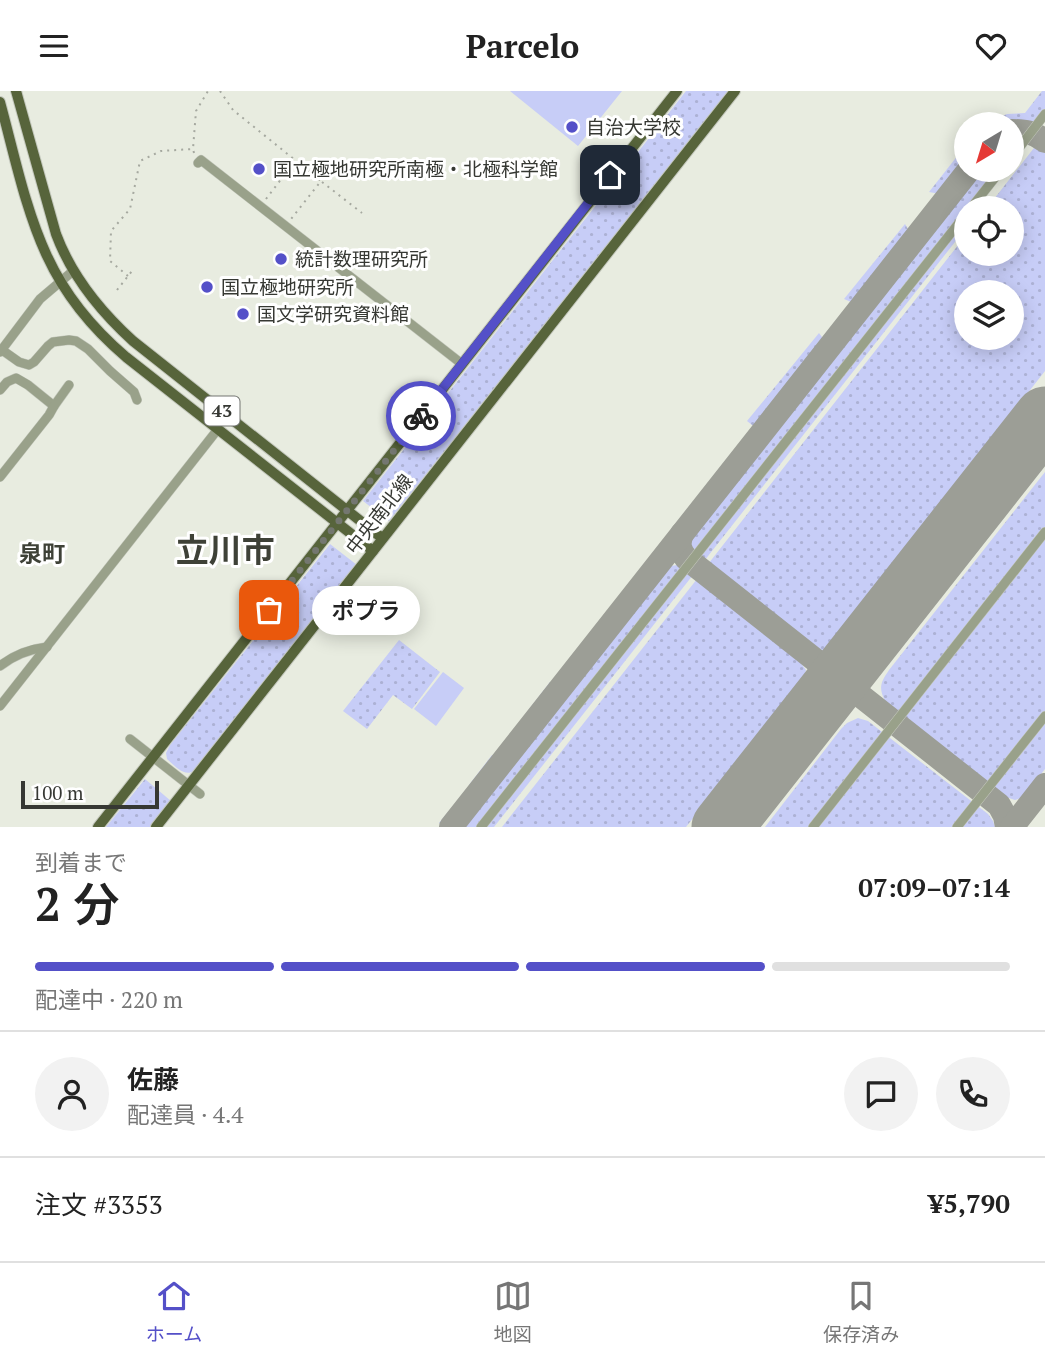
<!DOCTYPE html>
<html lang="ja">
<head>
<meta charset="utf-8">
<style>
	:root { --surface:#fff; --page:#f2f2f2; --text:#222; --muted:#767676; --line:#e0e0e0; --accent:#5450c8 }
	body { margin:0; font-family:"PT Serif","Noto Sans JP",serif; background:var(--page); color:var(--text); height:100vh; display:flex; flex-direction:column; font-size:26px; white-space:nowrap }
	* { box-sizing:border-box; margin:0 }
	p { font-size:23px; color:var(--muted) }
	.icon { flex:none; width:38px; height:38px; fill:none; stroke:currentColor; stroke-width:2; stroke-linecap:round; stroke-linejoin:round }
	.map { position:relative; height:736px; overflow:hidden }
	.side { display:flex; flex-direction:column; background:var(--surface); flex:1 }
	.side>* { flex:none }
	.needle { width:46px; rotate:218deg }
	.buttons { position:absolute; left:954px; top:21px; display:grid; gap:14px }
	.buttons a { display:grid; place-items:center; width:70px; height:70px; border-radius:50%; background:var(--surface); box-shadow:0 4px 18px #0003; font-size:35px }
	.scale { position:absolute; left:21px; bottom:18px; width:138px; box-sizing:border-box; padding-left:7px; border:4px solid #363833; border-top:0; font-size:19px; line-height:24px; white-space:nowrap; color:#363833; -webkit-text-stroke:5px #fff; paint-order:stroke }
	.pin { position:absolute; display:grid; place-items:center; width:60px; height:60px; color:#fff; margin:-30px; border-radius:14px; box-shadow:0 4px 10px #0006 }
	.courier { position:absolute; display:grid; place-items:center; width:70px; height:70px; margin:-35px; border:5px solid #5450c8; border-radius:50%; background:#fff; color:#222; box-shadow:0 2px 9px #0007 }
	.bubble { position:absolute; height:49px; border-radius:24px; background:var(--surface); box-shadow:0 4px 18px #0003; font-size:23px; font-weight:600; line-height:49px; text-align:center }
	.head em { font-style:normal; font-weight:600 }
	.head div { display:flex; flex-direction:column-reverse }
	.head { display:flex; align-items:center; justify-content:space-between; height:119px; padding:0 35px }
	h1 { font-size:46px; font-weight:600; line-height:52px }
	.bar { display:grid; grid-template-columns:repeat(4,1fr); gap:10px 7px; align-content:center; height:84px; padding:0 35px }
	.bar i { height:9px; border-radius:5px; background:var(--line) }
	.bar .current { background:var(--accent) }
	.bar p { grid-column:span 4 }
	.line { display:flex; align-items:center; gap:18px; padding:0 35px; border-top:2px solid var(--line) }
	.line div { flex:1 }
	.round { display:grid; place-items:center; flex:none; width:74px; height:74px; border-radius:37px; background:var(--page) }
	header { display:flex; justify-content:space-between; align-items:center; height:91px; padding:0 35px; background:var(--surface); font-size:32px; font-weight:600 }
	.tab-bar { display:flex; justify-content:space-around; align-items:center; height:98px; border-top:2px solid var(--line); background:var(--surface); font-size:19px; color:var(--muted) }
	.tab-bar a { display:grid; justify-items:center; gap:4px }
	.tab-bar .current { color:var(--accent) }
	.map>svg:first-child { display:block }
	.grass { fill:url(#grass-dots); fill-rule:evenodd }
	.park { fill:#c7cdf7 }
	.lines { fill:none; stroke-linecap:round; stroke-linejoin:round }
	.taxiway { stroke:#9c9e96; stroke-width:24 }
	.runway { stroke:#9c9e96; stroke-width:61 }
	.minor-casing { stroke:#c4c8bd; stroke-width:10 }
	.major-casing { stroke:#c4c8bd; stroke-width:12 }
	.path { stroke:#a6a9a0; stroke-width:2; stroke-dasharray:2 5; stroke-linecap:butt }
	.minor { stroke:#99a18a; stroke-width:9 }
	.major { stroke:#57643b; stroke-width:10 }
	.done { stroke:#747770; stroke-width:7; stroke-dasharray:0 12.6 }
	.route { stroke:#5450c8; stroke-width:9 }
	.poi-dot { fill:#5450c8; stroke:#fff; stroke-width:2.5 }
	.labels { text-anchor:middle; stroke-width:6; stroke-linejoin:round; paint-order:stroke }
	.shield { fill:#fff; stroke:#727470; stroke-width:2 }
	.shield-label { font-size:18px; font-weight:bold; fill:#363833 }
	.poi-label { font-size:19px; fill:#363833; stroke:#fff; text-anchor:start }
	.street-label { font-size:19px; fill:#363833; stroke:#fff }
	.quarter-label { font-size:23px; font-weight:bold; fill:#3e4137; stroke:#fff }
	.town-label { font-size:33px; font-weight:bold; fill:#3e4137; stroke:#fff }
</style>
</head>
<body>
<header><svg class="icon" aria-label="menu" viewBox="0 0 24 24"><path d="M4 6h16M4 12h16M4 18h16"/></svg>Parcelo<svg class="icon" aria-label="heart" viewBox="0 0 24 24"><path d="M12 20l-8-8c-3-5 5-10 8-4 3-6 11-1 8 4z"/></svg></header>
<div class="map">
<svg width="1045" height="736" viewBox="0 0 1045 736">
	<defs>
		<pattern id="grass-dots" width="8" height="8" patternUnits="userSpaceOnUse" patternTransform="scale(1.75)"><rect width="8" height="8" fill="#c7cdf7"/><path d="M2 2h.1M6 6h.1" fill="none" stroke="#acb1d4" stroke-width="1.8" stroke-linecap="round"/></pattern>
	</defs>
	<rect width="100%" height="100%" fill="#e8ece0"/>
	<g class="grass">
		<path d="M 686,0 L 729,0 L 389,430 L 363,410 Z"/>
		<path d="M 1042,0 L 1045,0 L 1045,19 L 1030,38 L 1022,36 L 1012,38 L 1012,33 L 985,33 L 1007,23 L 1025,22 Z"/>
		<path d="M 1037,53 L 1045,59 L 1045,280 L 827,558 C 820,563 817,562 809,558 L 705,477 L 966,144 L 966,163 L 1012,163 L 1012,117 L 987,117 ZM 966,201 L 1012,201 L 1012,247 L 966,247 Z"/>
		<path d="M 966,54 L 966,75 L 946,101 L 940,103 L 929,101 Z"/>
		<path d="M 980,79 L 998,79 L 968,117 L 966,117 L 966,120 L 693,467 L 686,459 L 688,449 Z"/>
		<path d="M 966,126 L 966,137 L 701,474 L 695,470 Z"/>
		<path d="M 905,133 L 908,138 L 907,149 L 859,210 L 851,211 L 844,208 Z"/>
		<path d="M 819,242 L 822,246 L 825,255 L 757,338 L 747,330 Z"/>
		<path d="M 1045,381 L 1045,678 L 1023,706 L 1015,709 L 1006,706 L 885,610 C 878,596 881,591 889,579 Z"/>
		<path d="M 330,453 L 357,474 L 194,680 C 184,686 175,675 167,668 L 166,662 L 170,654 Z"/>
		<path d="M 677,474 L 683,477 L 480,736 L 463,736 L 666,479 L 671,475 Z"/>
		<path d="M 687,480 L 693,484 L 494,736 L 486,736 Z"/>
		<path d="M 697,488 L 797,567 L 806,579 L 804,587 L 686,736 L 502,736 Z"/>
		<path d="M 399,549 L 440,581 L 412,618 L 393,604 L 367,638 L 343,620 Z"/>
		<path d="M 550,591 L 557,596 L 533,626 L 527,621 Z"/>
		<path d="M 858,627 L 868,630 L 988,723 L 993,730 L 995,736 L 765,736 L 841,638 L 847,632 Z"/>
		<path d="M 492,664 L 499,669 L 476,700 L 469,694 Z"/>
		<path d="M 145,688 L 171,710 L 150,736 L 106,736 Z"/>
		<path d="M 464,702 L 470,707 L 447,736 L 439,732 Z"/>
	</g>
	<g class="park">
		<path d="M 510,0 L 622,0 L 578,55 Z"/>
		<path d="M 443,581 L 464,597 L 436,635 L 414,618 Z"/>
	</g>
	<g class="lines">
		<g class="taxiway">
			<path d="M 1012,40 C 1025,40 1034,41 1045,50"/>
			<path d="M 682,443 C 678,452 679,459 686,467 L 999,714 L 1005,725 L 1007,736"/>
			<path d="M 451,736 L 969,79"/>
			<path d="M 1012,736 L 1045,694"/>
		</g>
		<path class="runway" d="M 722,736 L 1045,326"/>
		<g class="minor-casing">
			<g id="minor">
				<path d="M 1012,66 L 1045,23"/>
				<path d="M 198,72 L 201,69 L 462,273"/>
				<path d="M 971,117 L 1001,79"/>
				<path d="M 2,259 L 19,271 L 29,274 L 34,271 L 48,255 L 53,251 L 69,249 L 76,250 L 88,258 L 110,280 L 134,301 L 137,309"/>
				<path d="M 0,261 L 40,208 L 73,180"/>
				<path d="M 0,299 L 7,291 L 16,287 L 28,294 L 54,315"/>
				<path d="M 0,386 L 49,324 L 54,315 L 69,294"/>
				<path d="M 0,575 C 14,564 30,558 47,556"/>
				<path d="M 0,615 L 218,338"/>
				<path d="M 130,648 L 200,703"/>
				<path d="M 481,736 L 966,123"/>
				<path d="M 813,736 L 1045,441"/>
				<path d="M 957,736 L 1045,625"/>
			</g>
		</g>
		<g class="major-casing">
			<g id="major">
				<path d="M 16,0 L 56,143 C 72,186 100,220 133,250 L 382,447"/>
				<path d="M 0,11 C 14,62 25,118 47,165 C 65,204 93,238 126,266 L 373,460"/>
				<path d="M 98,736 L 677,0"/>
				<path d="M 156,736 L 735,0"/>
			</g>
		</g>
		<g class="path">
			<path d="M 220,0 L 233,19 L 321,90 L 291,128"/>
			<path d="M 194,62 L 193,58 L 196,20 L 208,0"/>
			<path d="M 322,91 L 362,122"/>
			<path d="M 266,108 L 295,70"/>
			<path d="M 128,185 L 110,170 L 111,140 L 130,118 L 140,70 L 161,60 L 193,58"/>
			<path d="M 117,199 L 132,180"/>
		</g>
		<use href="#minor" class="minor"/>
		<use href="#major" class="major"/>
	</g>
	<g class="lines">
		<path class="done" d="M 269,519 L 421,325"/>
		<path class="route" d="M 421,325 L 610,84"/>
	</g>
	<g class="poi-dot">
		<circle cx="572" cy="36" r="7"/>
		<circle cx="259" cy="78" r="7"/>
		<circle cx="281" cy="168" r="7"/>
		<circle cx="207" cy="196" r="7"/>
		<circle cx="243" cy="223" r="7"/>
	</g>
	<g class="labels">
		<rect class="shield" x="204.5" y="305.5" width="35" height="29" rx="5"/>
		<g class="shield-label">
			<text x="222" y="326">43</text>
		</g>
		<g class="poi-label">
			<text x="586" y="43">自治大学校</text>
			<text x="273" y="85">国立極地研究所南極・北極科学館</text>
			<text x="295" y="175">統計数理研究所</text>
			<text x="221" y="203">国立極地研究所</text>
			<text x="257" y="230">国文学研究資料館</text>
		</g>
		<g class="street-label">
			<text transform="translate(379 423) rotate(-52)" y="7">中央南北線</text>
		</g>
		<g class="quarter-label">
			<text x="42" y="471">泉町</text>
		</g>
		<g class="town-label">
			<text x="225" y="471">立川市</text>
		</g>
	</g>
</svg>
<div class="buttons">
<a><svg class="needle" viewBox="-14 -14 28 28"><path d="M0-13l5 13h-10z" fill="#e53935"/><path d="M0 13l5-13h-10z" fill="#767676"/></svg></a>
<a><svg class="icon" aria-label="locate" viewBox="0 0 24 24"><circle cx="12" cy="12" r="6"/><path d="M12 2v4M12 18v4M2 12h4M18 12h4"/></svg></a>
<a><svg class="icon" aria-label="layers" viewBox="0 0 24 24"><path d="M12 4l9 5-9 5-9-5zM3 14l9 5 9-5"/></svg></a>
</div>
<div class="scale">100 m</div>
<div class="pin" style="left:269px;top:519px;background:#ea580c"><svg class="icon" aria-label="bag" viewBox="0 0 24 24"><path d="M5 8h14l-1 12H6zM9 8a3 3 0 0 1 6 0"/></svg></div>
<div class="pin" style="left:610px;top:84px;background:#1f2937"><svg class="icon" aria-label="home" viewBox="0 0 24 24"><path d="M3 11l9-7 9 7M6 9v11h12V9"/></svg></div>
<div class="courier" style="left:421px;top:325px"><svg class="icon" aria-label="bike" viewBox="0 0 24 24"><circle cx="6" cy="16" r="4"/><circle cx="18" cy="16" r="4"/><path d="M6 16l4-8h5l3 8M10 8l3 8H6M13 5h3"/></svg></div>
<div class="bubble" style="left:312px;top:495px;width:108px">ポプラ</div>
</div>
<section class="side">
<div class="head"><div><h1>2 分</h1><p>到着まで</p></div><em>07:09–07:14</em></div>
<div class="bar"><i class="current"></i><i class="current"></i><i class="current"></i><i></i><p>配達中 · 220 m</p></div>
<div class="line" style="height:126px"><a class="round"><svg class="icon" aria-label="person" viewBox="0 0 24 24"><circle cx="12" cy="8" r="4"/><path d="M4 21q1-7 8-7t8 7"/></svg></a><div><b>佐藤</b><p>配達員 · 4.4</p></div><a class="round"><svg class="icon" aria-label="chat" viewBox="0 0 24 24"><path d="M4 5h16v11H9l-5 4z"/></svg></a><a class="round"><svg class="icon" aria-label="phone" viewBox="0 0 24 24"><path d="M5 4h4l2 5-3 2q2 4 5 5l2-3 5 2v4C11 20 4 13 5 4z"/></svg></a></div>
<div class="line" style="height:91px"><div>注文 #3353</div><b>¥5,790</b></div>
</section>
<nav class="tab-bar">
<a class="current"><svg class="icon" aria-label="home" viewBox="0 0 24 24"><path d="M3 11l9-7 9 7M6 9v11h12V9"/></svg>ホーム</a>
<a><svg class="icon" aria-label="map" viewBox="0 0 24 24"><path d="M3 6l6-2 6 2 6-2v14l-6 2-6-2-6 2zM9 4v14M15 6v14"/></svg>地図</a>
<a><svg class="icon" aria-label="saved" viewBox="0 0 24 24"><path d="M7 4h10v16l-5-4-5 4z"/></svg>保存済み</a>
</nav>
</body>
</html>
